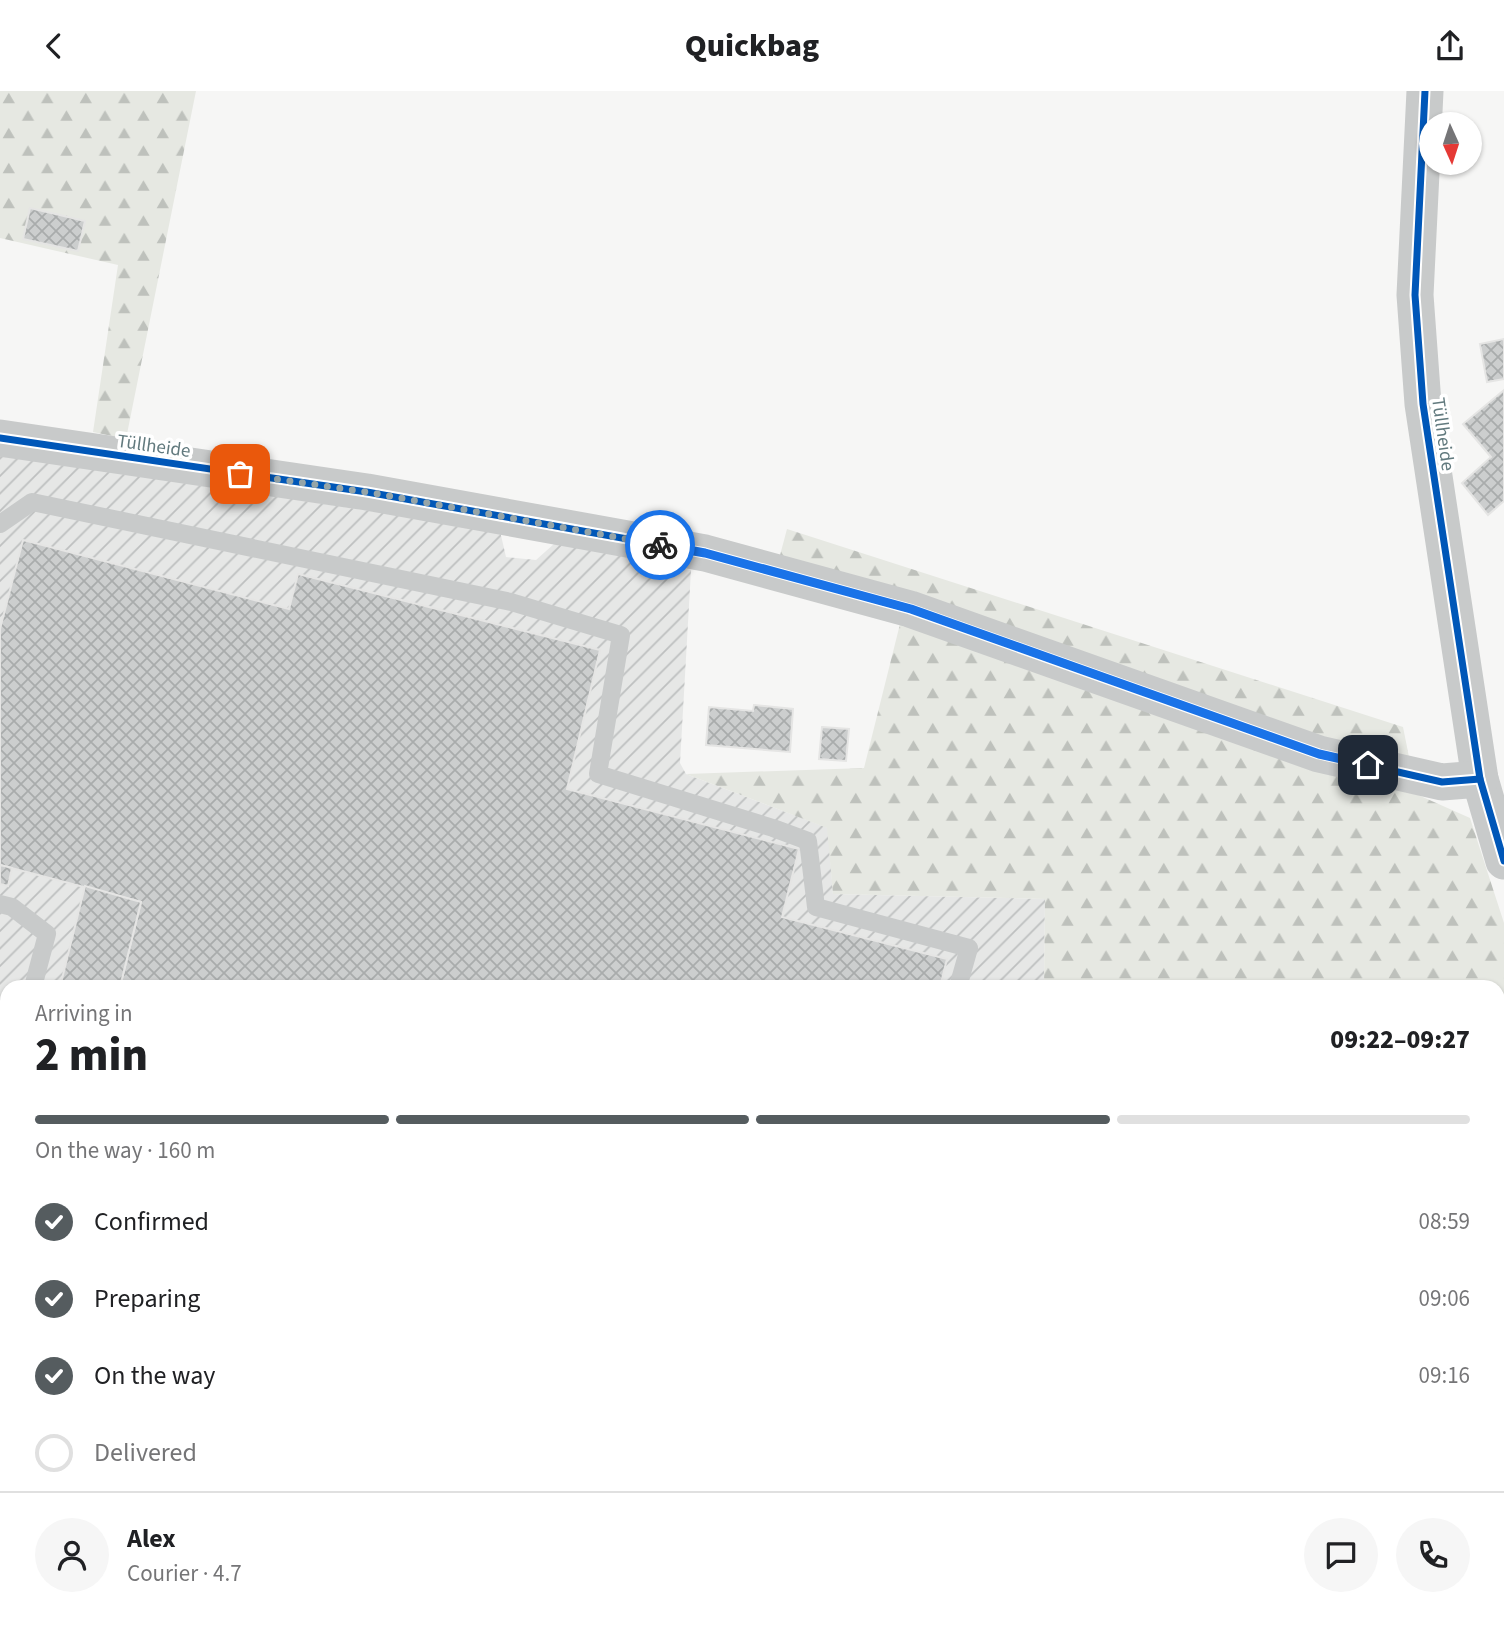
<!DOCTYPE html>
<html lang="en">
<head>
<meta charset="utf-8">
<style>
	:root { --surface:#fff; --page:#f6f6f6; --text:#202124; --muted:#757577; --line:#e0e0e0; --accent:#555c5f }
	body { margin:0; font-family:"Source Sans 3",sans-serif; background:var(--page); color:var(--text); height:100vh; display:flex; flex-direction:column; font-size:26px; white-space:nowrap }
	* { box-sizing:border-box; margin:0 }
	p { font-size:23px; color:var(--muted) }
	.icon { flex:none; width:38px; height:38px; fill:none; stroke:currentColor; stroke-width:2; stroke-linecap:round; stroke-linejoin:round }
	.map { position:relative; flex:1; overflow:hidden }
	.sheet { position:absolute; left:0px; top:889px; width:1505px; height:653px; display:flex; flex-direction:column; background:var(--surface); border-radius:21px 21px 0 0; box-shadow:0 2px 5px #0004 }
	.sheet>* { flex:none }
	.needle { width:46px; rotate:177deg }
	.fabs { position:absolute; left:1419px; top:21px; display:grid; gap:14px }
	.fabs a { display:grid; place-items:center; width:63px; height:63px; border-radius:50%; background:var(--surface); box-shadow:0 2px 5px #0004; font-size:35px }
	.pin { position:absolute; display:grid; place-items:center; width:60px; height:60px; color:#fff; margin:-30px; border-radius:14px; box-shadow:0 4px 10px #0006 }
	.courier { position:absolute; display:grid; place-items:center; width:70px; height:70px; margin:-35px; border:5px solid #1a73e8; border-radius:50%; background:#fff; color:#222; box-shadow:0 2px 9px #0007 }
	.overview em { font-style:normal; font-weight:800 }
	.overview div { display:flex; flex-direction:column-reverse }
	.overview { display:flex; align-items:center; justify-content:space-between; height:119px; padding:0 35px }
	h1 { font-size:46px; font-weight:800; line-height:52px }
	.bar { display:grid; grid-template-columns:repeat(4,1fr); gap:10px 7px; align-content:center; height:84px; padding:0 35px }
	.bar i { height:9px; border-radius:5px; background:var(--line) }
	.bar .current { background:var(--accent) }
	.bar p { grid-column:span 4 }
	.line { display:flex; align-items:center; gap:18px; padding:0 35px; border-top:2px solid var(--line) }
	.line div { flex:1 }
	.round { display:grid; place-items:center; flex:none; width:74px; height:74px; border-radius:37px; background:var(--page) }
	ol { padding:0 35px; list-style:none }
	li { display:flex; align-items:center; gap:21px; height:77px }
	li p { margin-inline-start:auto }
	li .icon { padding:7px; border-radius:50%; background:var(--accent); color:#fff; stroke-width:4 }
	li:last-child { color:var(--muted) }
	li i { width:38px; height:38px; border:4px solid var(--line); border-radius:50% }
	header { display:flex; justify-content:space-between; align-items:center; height:91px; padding:0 35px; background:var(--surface); font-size:32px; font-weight:800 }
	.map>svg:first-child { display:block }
	.industrial { fill:url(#industrial-furrows) }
	.forest { fill:url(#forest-firs) }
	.building { fill:url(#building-cross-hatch); stroke:#e5e5e4; stroke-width:2 }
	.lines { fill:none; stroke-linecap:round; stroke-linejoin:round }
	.service { stroke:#c8caca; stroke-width:18 }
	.minor { stroke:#c8caca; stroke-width:37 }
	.rail { stroke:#bec0c0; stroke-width:5; stroke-dasharray:10 5; stroke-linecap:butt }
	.cycleway-casing { stroke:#fff; stroke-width:11 }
	.cycleway { stroke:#0057b8; stroke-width:7 }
	.done { stroke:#96a5a8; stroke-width:7; stroke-dasharray:0 12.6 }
	.route { stroke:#1a73e8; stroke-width:9 }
	.labels { text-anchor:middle; stroke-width:7; stroke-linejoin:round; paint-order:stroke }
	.street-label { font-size:19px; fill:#627a7e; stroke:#fff }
</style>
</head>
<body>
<header><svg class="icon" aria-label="back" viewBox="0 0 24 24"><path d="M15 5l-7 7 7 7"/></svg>Quickbag<svg class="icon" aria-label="share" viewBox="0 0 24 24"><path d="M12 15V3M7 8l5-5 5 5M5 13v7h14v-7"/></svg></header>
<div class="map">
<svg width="1504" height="1541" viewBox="0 0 1504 1541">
	<defs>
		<pattern id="industrial-furrows" width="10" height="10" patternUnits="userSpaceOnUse" patternTransform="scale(1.75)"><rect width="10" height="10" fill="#e6e7e6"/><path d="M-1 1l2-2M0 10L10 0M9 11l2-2" fill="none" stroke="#bec0c0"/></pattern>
		<pattern id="forest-firs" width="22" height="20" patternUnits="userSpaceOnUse" patternTransform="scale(1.75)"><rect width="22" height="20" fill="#e6e8e2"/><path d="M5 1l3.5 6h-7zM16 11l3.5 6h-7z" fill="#bec1bc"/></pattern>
		<pattern id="building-cross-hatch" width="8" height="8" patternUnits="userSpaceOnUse" patternTransform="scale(1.75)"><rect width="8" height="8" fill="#cccece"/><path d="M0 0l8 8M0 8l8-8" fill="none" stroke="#a9acac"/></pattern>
	</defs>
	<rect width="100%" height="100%" fill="#f6f6f5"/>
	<g class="industrial">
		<path d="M 0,363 L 500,440 L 506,466 L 536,469 L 555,452 L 691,479 L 680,672 L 686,683 L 828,737 L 833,803 L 1045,808 L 1044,896 L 7,896 L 7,1535 L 1453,1535 L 1453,1541 L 0,1541 Z"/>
		<path d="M 1498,1017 L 1504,1017 L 1504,1319 L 1498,1330 Z"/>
	</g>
	<g class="forest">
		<path d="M 0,0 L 196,0 L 126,348 L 93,341 L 118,174 L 0,147 Z"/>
		<path d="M 787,438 L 1403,636 L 1410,671 L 1321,650 L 779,468 Z"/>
		<path d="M 900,533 L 1416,703 L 1470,727 L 1504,832 L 1504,1017 L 1498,1017 L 1498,896 L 1044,896 L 1045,808 L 833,803 L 827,737 L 686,683 L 864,677 Z"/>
	</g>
	<g class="building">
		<path d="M 30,117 L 85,130 L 78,160 L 23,148 Z"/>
		<path d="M 1504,248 L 1504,288 L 1487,291 L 1480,253 Z"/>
		<path d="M 1504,299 L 1504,410 L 1488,424 L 1462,392 L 1491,366 L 1463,333 Z"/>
		<path d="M 23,449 L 289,518 L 298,483 L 600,559 L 567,698 L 799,758 L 782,826 L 947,868 L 940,896 L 120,896 L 141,811 L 0,774 L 0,538 Z"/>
		<path d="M 754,614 L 793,618 L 790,661 L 706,654 L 709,616 L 753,620 Z"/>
		<path d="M 822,636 L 849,638 L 846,670 L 819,668 Z"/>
		<path d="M 0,774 L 12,777 L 8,795 L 0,793 Z"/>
		<path d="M 85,795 L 141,811 L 120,896 L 60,896 Z"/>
		<path d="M 7,1103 L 7,1144 L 0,1142 L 0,1130 Z"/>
		<path d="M 0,1194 L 7,1196 L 7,1240 L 0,1238 Z"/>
		<path d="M 0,1295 L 7,1297 L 7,1441 L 0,1439 Z"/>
		<path d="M 249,1535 L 307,1535 L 334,1541 L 248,1541 Z"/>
	</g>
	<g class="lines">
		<g class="service">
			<path d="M 0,433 L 32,411 L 511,511 L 621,544 L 598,683 L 773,737 L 808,750 L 816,816 L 969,857 L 958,896"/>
			<path d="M 0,813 L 12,816 L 47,843 L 33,896"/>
			<path d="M 0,946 L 7,943"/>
			<path d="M 0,1166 L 7,1168"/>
			<path d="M 1498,1181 L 1504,1187 L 1498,1204"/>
			<path d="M 135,1541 L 137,1535"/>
		</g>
		<g class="minor">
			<path d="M 1425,0 L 1415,204 L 1423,313 L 1480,688 L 1504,770"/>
			<path d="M 0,347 L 367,401 L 705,462 L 910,518 L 1319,663 L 1442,691 L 1480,688"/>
			<path d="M 1498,1373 L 1504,1358"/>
			<path d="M 1477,1541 L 1477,1535"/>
		</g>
		<g class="rail">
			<path d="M 0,1253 L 7,1255"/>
			<path d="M 0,1284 L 7,1285"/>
			<path d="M 0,1312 L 7,1314"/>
			<path d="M 0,1345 L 7,1347"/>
			<path d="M 741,1535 L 766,1541"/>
			<path d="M 908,1535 L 969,1541"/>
			<path d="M 1049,1535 L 1089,1541"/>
			<path d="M 1155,1535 L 1184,1541"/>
		</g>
		<g class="cycleway-casing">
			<g id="cycleway">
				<path d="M 1425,0 L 1415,204 L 1423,313 L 1480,688 L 1504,770"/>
				<path d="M 0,347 L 367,401 L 705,462 L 910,518 L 1319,663 L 1442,691 L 1480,688"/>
			</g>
		</g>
		<use href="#cycleway" class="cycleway"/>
	</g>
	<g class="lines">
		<path class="done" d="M 240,383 L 367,401 L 660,454"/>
		<path class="route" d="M 660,454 L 705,462 L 911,518 L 1319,663 L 1368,674"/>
	</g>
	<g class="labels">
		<g class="street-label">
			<text transform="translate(1444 343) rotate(82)" y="7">Tüllheide</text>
			<text transform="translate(154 354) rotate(8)" y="7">Tüllheide</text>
		</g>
	</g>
</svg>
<div class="fabs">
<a><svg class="needle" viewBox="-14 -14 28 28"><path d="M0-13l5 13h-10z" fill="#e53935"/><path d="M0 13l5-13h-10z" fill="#757577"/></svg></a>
</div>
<div class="pin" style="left:240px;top:383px;background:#ea580c"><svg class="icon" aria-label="bag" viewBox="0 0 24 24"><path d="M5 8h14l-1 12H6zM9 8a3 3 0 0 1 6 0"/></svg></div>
<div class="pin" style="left:1368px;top:674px;background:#1f2937"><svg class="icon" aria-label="home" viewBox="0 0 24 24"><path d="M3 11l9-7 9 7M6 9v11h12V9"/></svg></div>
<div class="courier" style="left:660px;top:454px"><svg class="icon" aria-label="bike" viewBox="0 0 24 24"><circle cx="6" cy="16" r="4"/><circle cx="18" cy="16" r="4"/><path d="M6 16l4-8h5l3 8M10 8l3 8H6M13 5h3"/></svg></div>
<section class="sheet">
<div class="overview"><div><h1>2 min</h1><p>Arriving in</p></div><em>09:22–09:27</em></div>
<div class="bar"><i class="current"></i><i class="current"></i><i class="current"></i><i></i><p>On the way · 160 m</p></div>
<ol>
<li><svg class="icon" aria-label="check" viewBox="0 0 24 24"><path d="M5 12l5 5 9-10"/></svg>Confirmed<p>08:59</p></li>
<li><svg class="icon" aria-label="check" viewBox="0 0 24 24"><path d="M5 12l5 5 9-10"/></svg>Preparing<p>09:06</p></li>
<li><svg class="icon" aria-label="check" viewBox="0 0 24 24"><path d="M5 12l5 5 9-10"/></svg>On the way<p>09:16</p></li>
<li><i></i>Delivered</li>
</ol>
<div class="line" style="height:126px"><a class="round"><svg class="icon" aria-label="person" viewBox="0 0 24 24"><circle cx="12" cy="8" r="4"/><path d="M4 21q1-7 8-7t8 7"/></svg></a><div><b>Alex</b><p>Courier · 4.7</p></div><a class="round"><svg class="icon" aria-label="chat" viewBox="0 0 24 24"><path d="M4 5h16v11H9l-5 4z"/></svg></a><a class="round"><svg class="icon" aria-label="phone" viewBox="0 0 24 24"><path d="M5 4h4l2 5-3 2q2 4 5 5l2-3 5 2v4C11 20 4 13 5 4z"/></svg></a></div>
</section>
</div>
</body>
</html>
